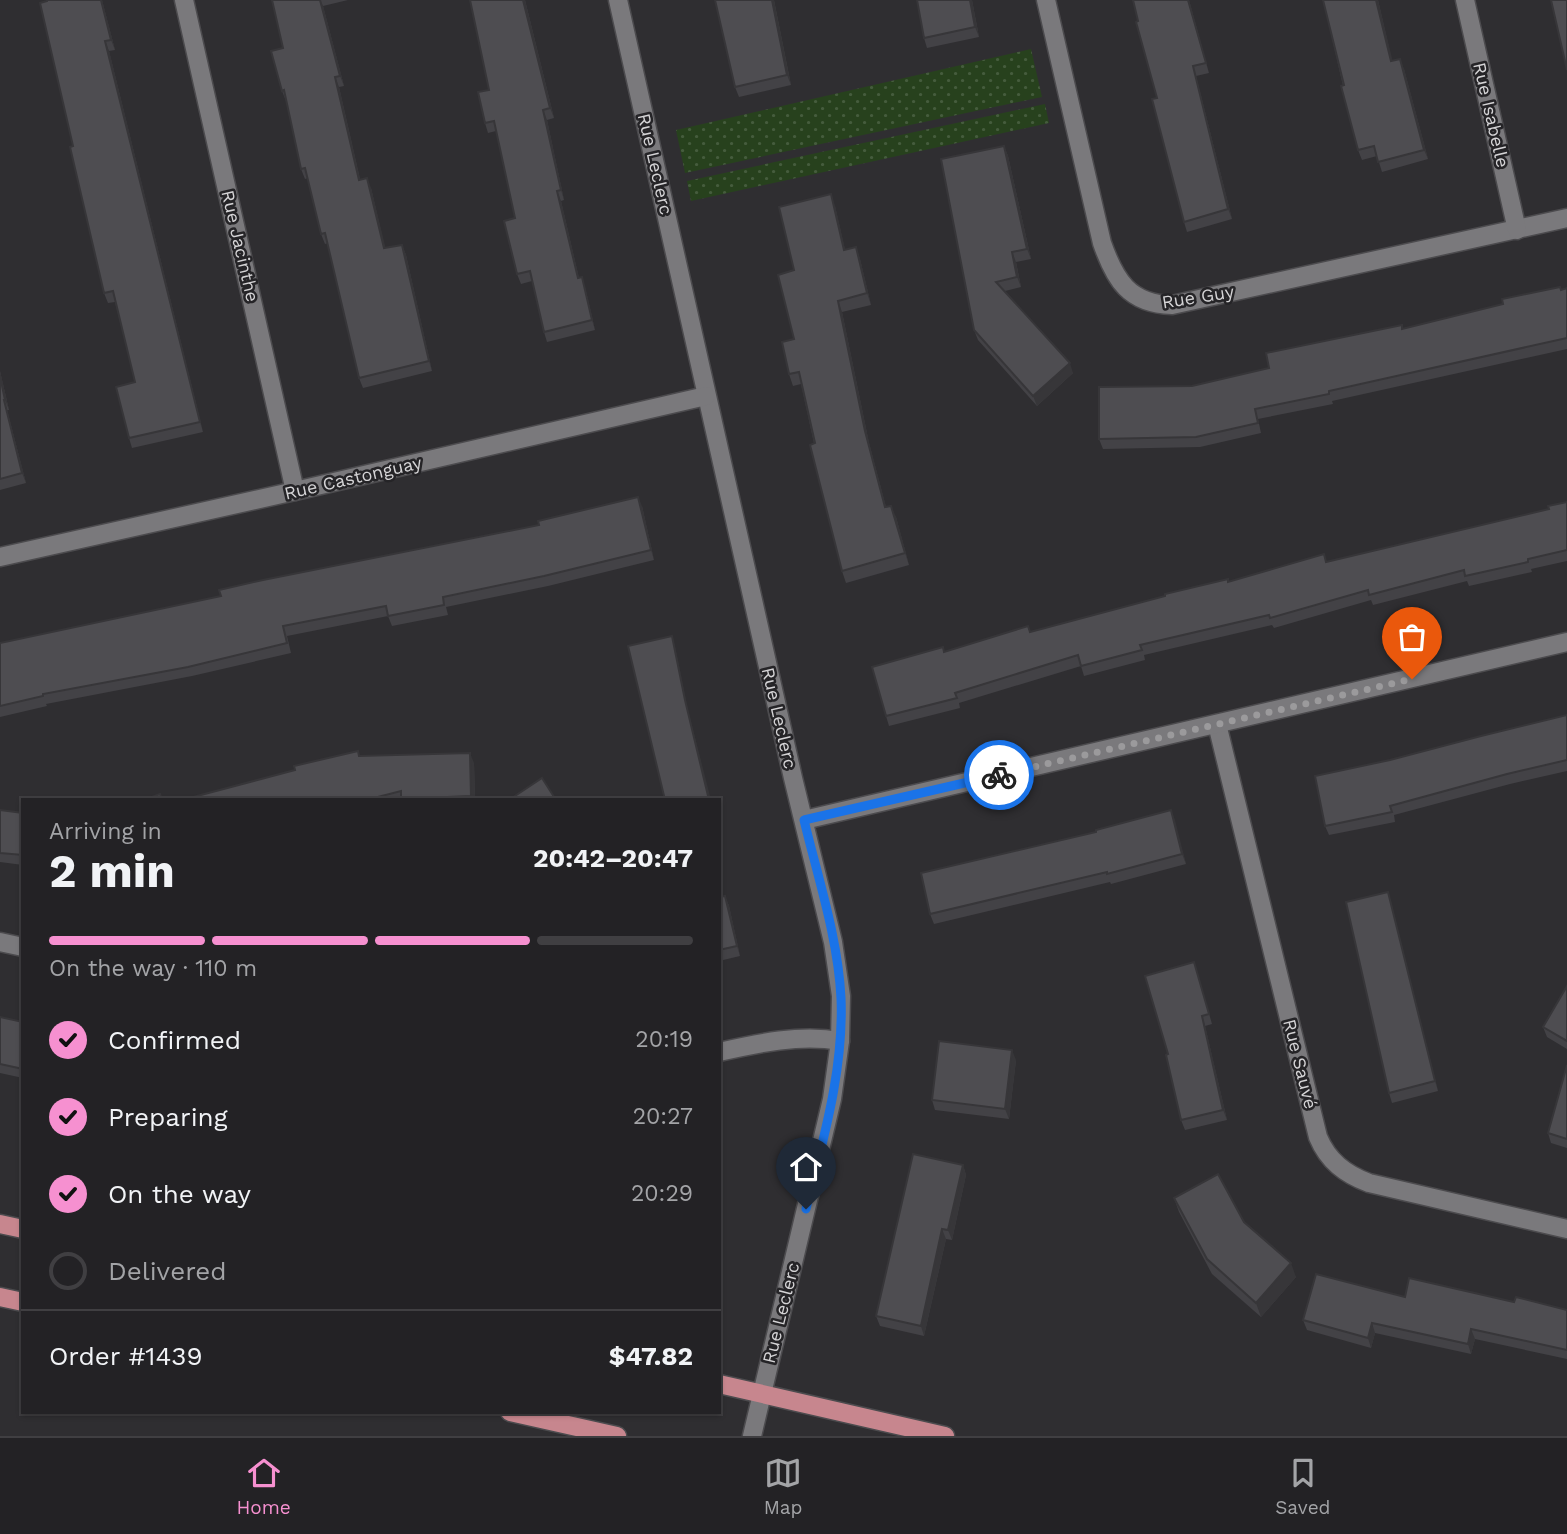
<!DOCTYPE html>
<html lang="en">
<head>
<meta charset="utf-8">
<style>
	:root { --surface:#232225; --page:#2b2a2d; --text:#f1f3f6; --muted:#a3a4a7; --line:#403f42; --accent:#f690d0 }
	body { margin:0; font-family:"Work Sans",sans-serif; background:var(--page); color:var(--text); height:100vh; display:flex; flex-direction:column; font-size:26px; white-space:nowrap }
	* { box-sizing:border-box; margin:0 }
	p { font-size:23px; color:var(--muted) }
	.icon { flex:none; width:38px; height:38px; fill:none; stroke:currentColor; stroke-width:2; stroke-linecap:round; stroke-linejoin:round }
	.map { position:relative; flex:1; overflow:hidden }
	.details { position:absolute; left:21px; top:798px; width:700px; height:616px; display:flex; flex-direction:column; background:var(--surface); border-radius:0px; box-shadow:0 2px 5px #0004,0 0 0 2px var(--line) }
	.details>* { flex:none }
	.pin { position:absolute; display:grid; place-items:center; width:60px; height:60px; color:#fff; margin:-72px -30px; border-radius:50% 50% 50% 0; rotate:-45deg; box-shadow:0 0 7px #0007 }
	.pin .icon { rotate:45deg }
	.courier { position:absolute; display:grid; place-items:center; width:70px; height:70px; margin:-35px; border:5px solid #1a73e8; border-radius:50%; background:#fff; color:#222; box-shadow:0 2px 9px #0007 }
	.headline em { font-style:normal; font-weight:700 }
	.headline div { display:flex; flex-direction:column-reverse }
	.headline { display:flex; align-items:center; justify-content:space-between; height:119px; padding:0 28px }
	h1 { font-size:46px; font-weight:700; line-height:52px }
	.bar { display:grid; grid-template-columns:repeat(4,1fr); gap:10px 7px; align-content:center; height:84px; padding:0 28px }
	.bar i { height:9px; border-radius:5px; background:var(--line) }
	.bar .active { background:var(--accent) }
	.bar p { grid-column:span 4 }
	.line { display:flex; align-items:center; gap:18px; padding:0 28px; border-top:2px solid var(--line) }
	.line div { flex:1 }
	ol { padding:0 28px; list-style:none }
	li { display:flex; align-items:center; gap:21px; height:77px }
	li p { margin-inline-start:auto }
	li .icon { padding:7px; border-radius:50%; background:var(--accent); color:#111; stroke-width:4 }
	li:last-child { color:var(--muted) }
	li i { width:38px; height:38px; border:4px solid var(--line); border-radius:50% }
	.menu { display:flex; justify-content:space-around; align-items:center; height:98px; border-top:2px solid var(--line); background:var(--surface); font-size:19px; color:var(--muted) }
	.menu a { display:grid; justify-items:center; gap:4px }
	.menu .active { color:var(--accent) }
	.map>svg:first-child { display:block }
	.grass { fill:url(#grass-dots) }
	.lines { fill:none; stroke-linecap:round; stroke-linejoin:round }
	.minor-casing { stroke:#4c4b4e; stroke-width:21 }
	.major-casing { stroke:#4c4b4e; stroke-width:21 }
	.minor { stroke:#7a797c; stroke-width:18 }
	.major { stroke:#c7868e; stroke-width:18 }
	.wall { fill:#434246 }
	.shaded-wall { fill:#373639 }
	.building { fill:#4e4d51; stroke:#373639; stroke-width:2 }
	.done { stroke:#9b9a9c; stroke-width:7; stroke-dasharray:0 12.6 }
	.route { stroke:#1a73e8; stroke-width:9 }
	.labels { text-anchor:middle; stroke-width:5; stroke-linejoin:round; paint-order:stroke }
	.street-label { font-size:18px; fill:#d5d4d6; stroke:#252427 }
</style>
</head>
<body>
<div class="map">
<svg width="1567" height="1436" viewBox="0 0 1567 1436">
	<defs>
		<pattern id="grass-dots" width="8" height="8" patternUnits="userSpaceOnUse" patternTransform="scale(1.75)"><rect width="8" height="8" fill="#27411d"/><path d="M2 2h.1M6 6h.1" fill="none" stroke="#455c3d" stroke-width="1.8" stroke-linecap="round"/></pattern>
	</defs>
	<rect width="100%" height="100%" fill="#2f2e31"/>
	<g class="grass">
		<path d="M 1031,49 L 1042,97 L 685,173 L 676,130 Z"/>
		<path d="M 1045,104 L 1049,123 L 691,201 L 687,181 Z"/>
	</g>
	<g class="lines">
		<g class="minor-casing">
			<g id="minor">
				<path d="M 184,0 L 295,491"/>
				<path d="M 618,0 L 793,778 L 833,942 L 841,996 L 840,1041 L 832,1099 L 752,1436"/>
				<path d="M 1046,0 L 1102,243 C 1115,280 1129,304 1172,305 L 1567,218"/>
				<path d="M 1465,0 L 1517,230"/>
				<path d="M 0,557 L 295,491 L 706,396"/>
				<path d="M 1217,724 L 1318,1137 C 1328,1161 1345,1174 1369,1183 L 1567,1229"/>
				<path d="M 804,820 L 1567,642"/>
				<path d="M 0,942 L 23,947"/>
				<path d="M 719,1052 C 759,1043 800,1034 840,1041"/>
			</g>
		</g>
		<g class="major-casing">
			<g id="major">
				<path d="M 0,1224 L 23,1229"/>
				<path d="M 0,1297 L 23,1302"/>
				<path d="M 719,1384 L 945,1436"/>
				<path d="M 510,1412 L 617,1436"/>
			</g>
		</g>
		<use href="#minor" class="minor"/>
		<use href="#major" class="major"/>
	</g>
	<g class="wall">
		<path d="M 102,0 L 115,50 L 109,51 L 203,432 L 132,448 L 129,438 L 135,382 L 115,302 L 108,303 L 104,293 L 73,146 L 47,1 Z"/>
		<path d="M 272,0 L 348,0 L 323,6 L 344,86 L 339,87 L 360,179 L 371,188 L 385,248 L 402,245 L 406,255 L 432,371 L 363,388 L 359,378 L 328,243 L 325,244 L 321,234 L 308,178 L 305,179 L 301,169 L 286,101 L 282,91 L 283,48 Z"/>
		<path d="M 470,0 L 525,0 L 554,118 L 547,120 L 564,200 L 561,201 L 579,278 L 585,287 L 595,330 L 547,342 L 544,332 L 532,281 L 521,284 L 517,274 L 515,218 L 496,131 L 488,133 L 485,123 L 489,90 Z"/>
		<path d="M 774,0 L 791,85 L 739,97 L 735,87 Z"/>
		<path d="M 972,0 L 979,37 L 927,48 L 924,38 Z"/>
		<path d="M 1189,0 L 1209,73 L 1196,76 L 1232,219 L 1187,232 L 1184,222 L 1157,98 Z"/>
		<path d="M 1323,0 L 1378,0 L 1392,61 L 1404,69 L 1428,159 L 1382,172 L 1377,156 L 1362,160 L 1358,150 Z"/>
		<path d="M 1004,146 L 1008,156 L 1031,259 L 1016,262 L 1021,287 L 1005,291 L 1073,373 L 1037,406 L 978,340 L 974,330 Z"/>
		<path d="M 835,206 L 845,250 L 856,247 L 860,259 L 871,305 L 842,312 L 869,443 L 886,507 L 896,517 L 909,565 L 846,583 L 842,571 L 801,384 L 793,386 L 789,374 L 794,339 L 794,270 Z"/>
		<path d="M 1567,288 L 1567,349 L 1332,401 L 1333,404 L 1258,419 L 1261,433 L 1200,447 L 1103,449 L 1099,439 L 1192,386 L 1269,368 L 1403,329 Z"/>
		<path d="M 0,371 L 9,410 L 7,410 L 26,483 L 0,490 Z"/>
		<path d="M 1567,502 L 1567,561 L 1531,569 L 1532,572 L 1469,586 L 1467,581 L 1373,605 L 1371,600 L 1274,628 L 1272,625 L 1144,655 L 1145,660 L 1084,676 L 1081,666 L 959,703 L 960,708 L 889,726 L 886,716 L 1030,632 L 1229,582 L 1327,562 L 1549,509 Z"/>
		<path d="M 642,506 L 654,560 L 548,586 L 446,607 L 448,615 L 392,626 L 388,616 L 287,636 L 291,653 L 192,676 L 46,704 L 47,706 L 0,717 L 0,643 Z"/>
		<path d="M 1567,715 L 1567,771 L 1510,784 L 1394,815 L 1395,822 L 1329,835 L 1325,826 L 1390,760 Z"/>
		<path d="M 358,751 L 359,756 L 474,763 L 475,800 L 182,800 L 295,770 Z"/>
		<path d="M 0,810 L 23,813 L 23,865 L 0,862 Z"/>
		<path d="M 1171,810 L 1186,864 L 1111,884 L 1110,882 L 934,924 L 930,914 L 1096,832 Z"/>
		<path d="M 725,896 L 729,906 L 740,956 L 719,961 L 719,897 Z"/>
		<path d="M 1391,902 L 1438,1091 L 1392,1103 L 1389,1093 Z"/>
		<path d="M 1197,972 L 1212,1024 L 1205,1026 L 1227,1120 L 1185,1130 L 1181,1120 Z"/>
		<path d="M 1567,986 L 1567,1049 L 1547,1037 L 1543,1027 Z"/>
		<path d="M 0,1017 L 23,1022 L 23,1078 L 0,1073 Z"/>
		<path d="M 1016,1060 L 1009,1119 L 935,1110 L 932,1100 Z"/>
		<path d="M 1567,1065 L 1567,1148 L 1551,1143 L 1548,1133 Z"/>
		<path d="M 963,1165 L 966,1175 L 952,1240 L 946,1239 L 924,1336 L 880,1326 L 876,1316 Z"/>
		<path d="M 1174,1198 L 1244,1222 L 1296,1277 L 1261,1317 L 1212,1274 L 1179,1212 Z"/>
		<path d="M 1405,1297 L 1514,1302 L 1567,1310 L 1567,1359 L 1475,1339 L 1471,1354 L 1375,1333 L 1371,1348 L 1307,1330 L 1303,1320 Z"/>
	</g>
	<g class="shaded-wall">
		<path d="M 101,0 L 102,0 L 115,50 L 111,40 Z"/>
		<path d="M 320,0 L 323,6 L 344,86 L 340,76 Z"/>
		<path d="M 523,0 L 525,0 L 554,118 L 550,108 Z"/>
		<path d="M 772,0 L 774,0 L 791,85 L 787,75 Z"/>
		<path d="M 970,0 L 972,0 L 979,37 L 975,27 Z"/>
		<path d="M 1188,0 L 1189,0 L 1209,73 L 1206,63 Z"/>
		<path d="M 1376,0 L 1378,0 L 1395,71 L 1391,61 Z"/>
		<path d="M 105,41 L 109,51 L 203,432 L 200,422 Z"/>
		<path d="M 1400,59 L 1404,69 L 1428,159 L 1424,150 Z"/>
		<path d="M 1193,66 L 1196,76 L 1232,219 L 1228,209 Z"/>
		<path d="M 335,77 L 339,87 L 362,190 L 359,180 Z"/>
		<path d="M 543,110 L 547,120 L 564,200 L 561,190 Z"/>
		<path d="M 1004,146 L 1008,156 L 1031,259 L 1027,249 Z"/>
		<path d="M 367,178 L 371,188 L 388,258 L 384,248 Z"/>
		<path d="M 557,191 L 561,201 L 581,288 L 578,278 Z"/>
		<path d="M 831,194 L 835,206 L 848,262 L 844,250 Z"/>
		<path d="M 402,245 L 406,255 L 432,371 L 429,361 Z"/>
		<path d="M 856,247 L 860,259 L 871,305 L 867,293 Z"/>
		<path d="M 1012,252 L 1016,262 L 1021,287 L 1017,277 Z"/>
		<path d="M 582,277 L 585,287 L 595,330 L 592,320 Z"/>
		<path d="M 838,301 L 842,312 L 869,443 L 889,519 L 885,507 L 865,431 Z"/>
		<path d="M 1070,363 L 1073,373 L 1037,406 L 1033,396 Z"/>
		<path d="M 0,371 L 9,410 L 5,400 L 0,376 Z"/>
		<path d="M 4,400 L 7,410 L 26,483 L 22,473 Z"/>
		<path d="M 638,497 L 642,506 L 654,560 L 651,550 Z"/>
		<path d="M 891,506 L 896,517 L 909,565 L 905,553 Z"/>
		<path d="M 672,636 L 675,646 L 688,710 L 711,800 L 709,800 L 685,700 Z"/>
		<path d="M 470,753 L 474,763 L 475,800 L 472,800 L 471,796 Z"/>
		<path d="M 1171,810 L 1175,820 L 1186,864 L 1182,854 Z"/>
		<path d="M 1388,892 L 1391,902 L 1438,1091 L 1435,1081 Z"/>
		<path d="M 725,896 L 729,906 L 740,956 L 737,946 Z"/>
		<path d="M 1202,1016 L 1205,1026 L 1227,1120 L 1223,1110 Z"/>
		<path d="M 1012,1050 L 1016,1060 L 1009,1119 L 1005,1109 Z"/>
		<path d="M 963,1165 L 966,1175 L 952,1240 L 948,1230 Z"/>
		<path d="M 942,1229 L 946,1239 L 924,1336 L 921,1326 Z"/>
		<path d="M 1291,1263 L 1296,1277 L 1261,1317 L 1256,1303 Z"/>
		<path d="M 1372,1323 L 1375,1333 L 1371,1348 L 1368,1338 Z"/>
		<path d="M 1471,1329 L 1475,1339 L 1471,1354 L 1468,1344 Z"/>
	</g>
	<g class="building">
		<path d="M 47,0 L 101,0 L 111,40 L 105,41 L 200,422 L 129,438 L 116,387 L 135,382 L 113,291 L 104,293 L 70,147 L 73,146 L 40,3 L 47,1 Z"/>
		<path d="M 272,0 L 320,0 L 340,76 L 335,77 L 359,180 L 367,178 L 384,248 L 402,245 L 429,361 L 359,378 L 325,233 L 321,234 L 305,168 L 301,169 L 284,90 L 282,91 L 271,51 L 283,48 Z"/>
		<path d="M 470,0 L 523,0 L 550,108 L 543,110 L 561,190 L 557,191 L 578,278 L 582,277 L 592,320 L 544,332 L 530,271 L 517,274 L 504,221 L 515,218 L 494,121 L 485,123 L 478,92 L 489,90 Z"/>
		<path d="M 715,0 L 772,0 L 787,75 L 735,87 Z"/>
		<path d="M 917,0 L 970,0 L 975,27 L 924,38 Z"/>
		<path d="M 1133,0 L 1188,0 L 1206,63 L 1193,66 L 1228,209 L 1184,222 L 1152,99 L 1157,98 L 1136,22 L 1138,21 Z"/>
		<path d="M 1323,0 L 1376,0 L 1391,61 L 1400,59 L 1424,150 L 1378,162 L 1374,146 L 1358,150 L 1341,86 L 1344,85 Z"/>
		<path d="M 1551,0 L 1567,0 L 1567,70 Z"/>
		<path d="M 1004,146 L 1027,249 L 1012,252 L 1017,277 L 996,282 L 1070,363 L 1033,396 L 974,330 L 941,159 Z"/>
		<path d="M 831,194 L 844,250 L 856,247 L 867,293 L 838,301 L 865,431 L 885,507 L 891,506 L 905,553 L 842,571 L 810,445 L 815,443 L 799,372 L 789,374 L 782,342 L 794,339 L 778,275 L 794,270 L 779,207 Z"/>
		<path d="M 1560,287 L 1561,290 L 1567,288 L 1567,338 L 1329,391 L 1329,394 L 1255,409 L 1258,423 L 1196,437 L 1099,439 L 1099,387 L 1192,386 L 1269,368 L 1266,353 L 1402,325 L 1402,329 L 1503,304 L 1502,299 Z"/>
		<path d="M 0,376 L 5,400 L 4,400 L 22,473 L 0,479 Z"/>
		<path d="M 638,497 L 651,550 L 544,576 L 443,597 L 444,605 L 388,616 L 386,606 L 283,626 L 287,643 L 188,667 L 43,694 L 43,696 L 0,706 L 0,643 L 221,596 L 219,590 L 263,580 L 539,525 L 538,521 Z"/>
		<path d="M 1567,502 L 1567,550 L 1528,559 L 1528,562 L 1465,576 L 1464,570 L 1369,595 L 1368,590 L 1270,618 L 1269,615 L 1140,645 L 1142,650 L 1081,666 L 1078,655 L 955,693 L 957,698 L 886,716 L 872,667 L 943,647 L 944,652 L 1028,626 L 1030,632 L 1165,596 L 1165,594 L 1228,579 L 1228,582 L 1324,554 L 1326,562 L 1549,509 L 1548,506 Z"/>
		<path d="M 672,636 L 685,700 L 709,800 L 665,800 L 628,646 Z"/>
		<path d="M 1567,715 L 1567,760 L 1507,774 L 1390,806 L 1392,812 L 1325,826 L 1315,776 L 1390,760 L 1481,736 Z"/>
		<path d="M 358,751 L 359,756 L 470,753 L 471,796 L 401,799 L 401,791 L 366,800 L 182,800 L 295,770 L 294,766 Z"/>
		<path d="M 542,778 L 556,800 L 509,800 Z"/>
		<path d="M 160,794 L 162,800 L 144,800 Z"/>
		<path d="M 0,810 L 23,813 L 23,855 L 0,853 Z"/>
		<path d="M 1171,810 L 1182,854 L 1107,874 L 1107,872 L 930,914 L 921,873 L 1096,832 L 1096,830 Z"/>
		<path d="M 1388,892 L 1435,1081 L 1389,1093 L 1346,902 Z"/>
		<path d="M 725,896 L 737,946 L 719,950 L 719,897 Z"/>
		<path d="M 1194,962 L 1209,1014 L 1202,1016 L 1223,1110 L 1181,1120 L 1166,1055 L 1168,1054 L 1145,976 Z"/>
		<path d="M 1567,986 L 1567,1041 L 1543,1027 Z"/>
		<path d="M 0,1017 L 23,1022 L 23,1069 L 0,1064 Z"/>
		<path d="M 939,1041 L 1012,1050 L 1005,1109 L 932,1100 Z"/>
		<path d="M 1567,1065 L 1567,1139 L 1548,1133 Z"/>
		<path d="M 913,1154 L 963,1165 L 948,1230 L 942,1229 L 921,1326 L 876,1316 Z"/>
		<path d="M 1218,1174 L 1244,1222 L 1291,1263 L 1256,1303 L 1207,1259 L 1174,1198 Z"/>
		<path d="M 1316,1274 L 1405,1297 L 1409,1278 L 1514,1302 L 1516,1297 L 1567,1310 L 1567,1350 L 1471,1329 L 1468,1344 L 1372,1323 L 1368,1338 L 1303,1320 Z"/>
	</g>
	<g class="lines">
		<path class="done" d="M 999,775 L 1412,679"/>
		<path class="route" d="M 806,1209 C 823,1140 844,1070 841,998 C 838,938 818,878 804,820 L 999,775"/>
	</g>
	<g class="labels">
		<g class="street-label">
			<text transform="translate(1491 115) rotate(77)" y="6">Rue Isabelle</text>
			<text transform="translate(655 164) rotate(77)" y="6">Rue Leclerc</text>
			<text transform="translate(240 246) rotate(77)" y="6">Rue Jacinthe</text>
			<text transform="translate(1198 297) rotate(-9)" y="6">Rue Guy</text>
			<text transform="translate(353 478) rotate(-13)" y="6">Rue Castonguay</text>
			<text transform="translate(779 718) rotate(77)" y="6">Rue Leclerc</text>
			<text transform="translate(1300 1064) rotate(76)" y="6">Rue Sauvé</text>
			<text transform="translate(781 1313) rotate(-76)" y="6">Rue Leclerc</text>
		</g>
	</g>
</svg>
<div class="pin" style="left:1412px;top:679px;background:#ea580c"><svg class="icon" aria-label="bag" viewBox="0 0 24 24"><path d="M5 8h14l-1 12H6zM9 8a3 3 0 0 1 6 0"/></svg></div>
<div class="pin" style="left:806px;top:1209px;background:#1f2937"><svg class="icon" aria-label="home" viewBox="0 0 24 24"><path d="M3 11l9-7 9 7M6 9v11h12V9"/></svg></div>
<div class="courier" style="left:999px;top:775px"><svg class="icon" aria-label="bike" viewBox="0 0 24 24"><circle cx="6" cy="16" r="4"/><circle cx="18" cy="16" r="4"/><path d="M6 16l4-8h5l3 8M10 8l3 8H6M13 5h3"/></svg></div>
<section class="details">
<div class="headline"><div><h1>2 min</h1><p>Arriving in</p></div><em>20:42–20:47</em></div>
<div class="bar"><i class="active"></i><i class="active"></i><i class="active"></i><i></i><p>On the way · 110 m</p></div>
<ol>
<li><svg class="icon" aria-label="check" viewBox="0 0 24 24"><path d="M5 12l5 5 9-10"/></svg>Confirmed<p>20:19</p></li>
<li><svg class="icon" aria-label="check" viewBox="0 0 24 24"><path d="M5 12l5 5 9-10"/></svg>Preparing<p>20:27</p></li>
<li><svg class="icon" aria-label="check" viewBox="0 0 24 24"><path d="M5 12l5 5 9-10"/></svg>On the way<p>20:29</p></li>
<li><i></i>Delivered</li>
</ol>
<div class="line" style="height:91px"><div>Order #1439</div><b>$47.82</b></div>
</section>
</div>
<nav class="menu">
<a class="active"><svg class="icon" aria-label="home" viewBox="0 0 24 24"><path d="M3 11l9-7 9 7M6 9v11h12V9"/></svg>Home</a>
<a><svg class="icon" aria-label="map" viewBox="0 0 24 24"><path d="M3 6l6-2 6 2 6-2v14l-6 2-6-2-6 2zM9 4v14M15 6v14"/></svg>Map</a>
<a><svg class="icon" aria-label="saved" viewBox="0 0 24 24"><path d="M7 4h10v16l-5-4-5 4z"/></svg>Saved</a>
</nav>
</body>
</html>
